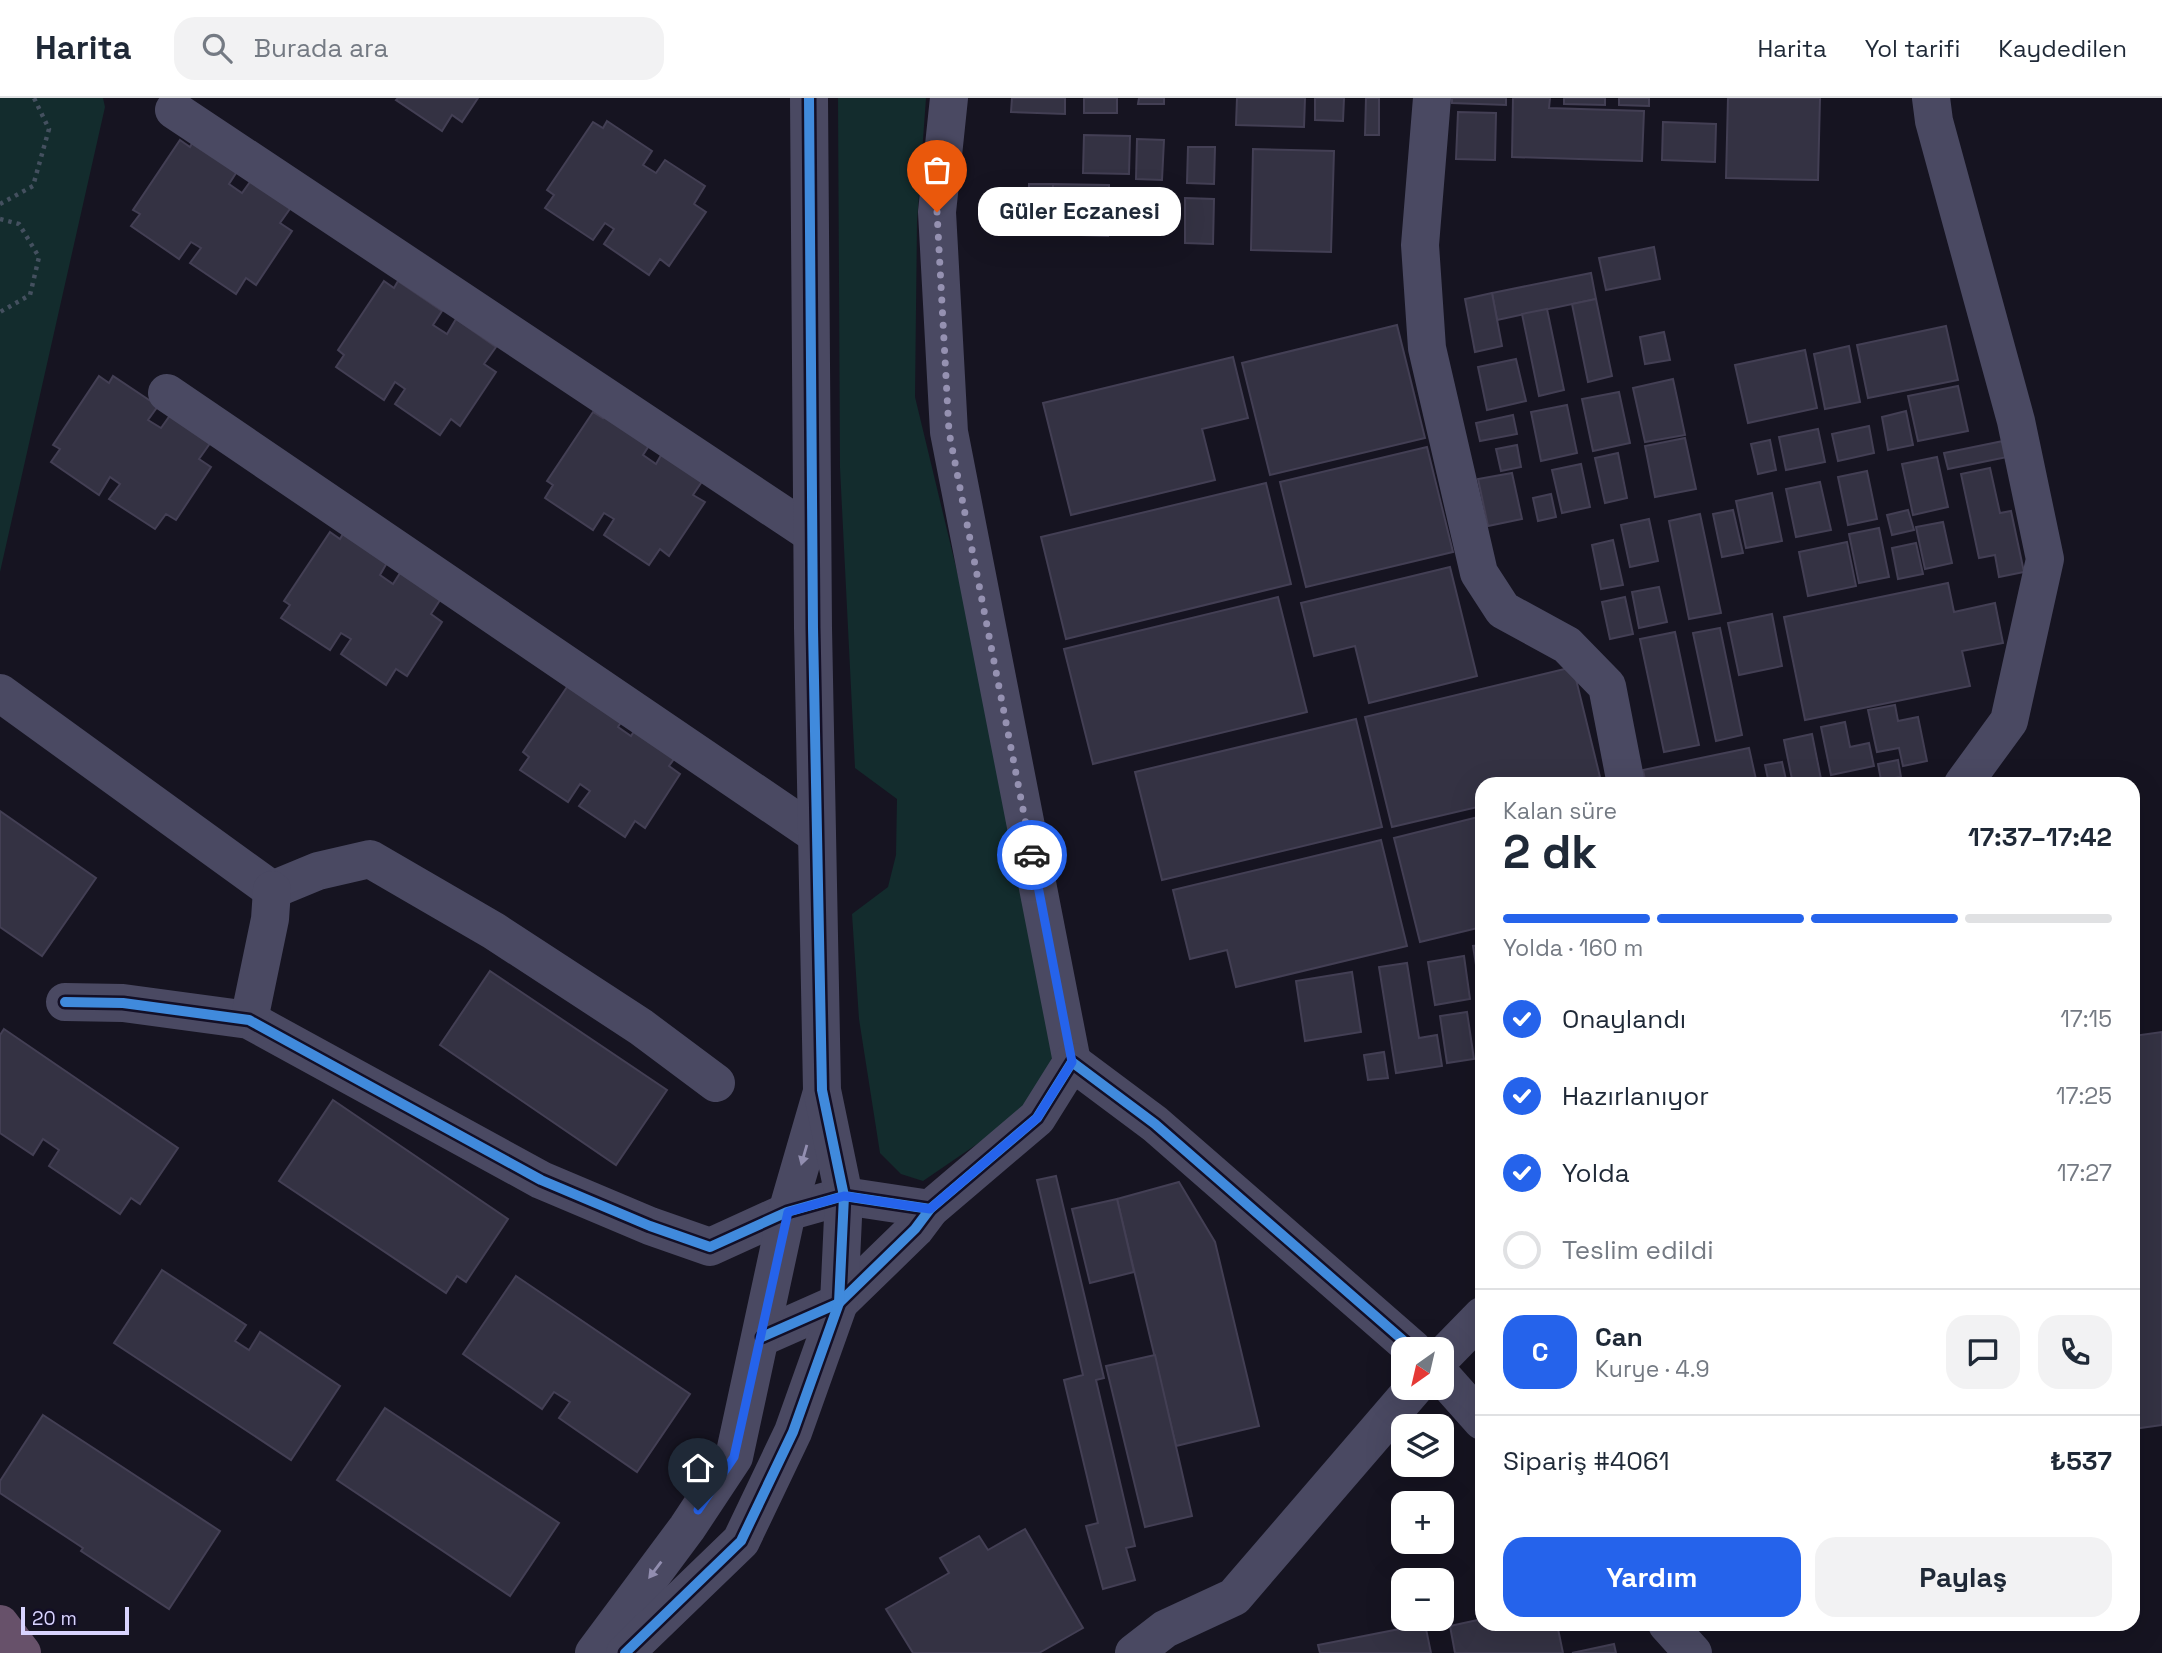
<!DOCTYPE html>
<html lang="tr">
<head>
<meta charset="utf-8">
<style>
	:root { --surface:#fff; --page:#f2f2f3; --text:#1f2937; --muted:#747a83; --line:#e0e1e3; --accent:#2563eb }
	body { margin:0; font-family:"Space Grotesk",sans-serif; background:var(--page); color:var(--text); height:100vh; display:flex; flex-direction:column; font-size:26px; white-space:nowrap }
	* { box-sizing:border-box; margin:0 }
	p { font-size:23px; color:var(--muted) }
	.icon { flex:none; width:38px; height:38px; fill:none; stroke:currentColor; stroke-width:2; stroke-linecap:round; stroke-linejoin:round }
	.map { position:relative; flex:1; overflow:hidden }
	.details { position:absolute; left:1475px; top:679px; width:665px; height:854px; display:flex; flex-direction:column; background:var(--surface); border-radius:21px; box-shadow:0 7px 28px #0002 }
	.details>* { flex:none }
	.needle { width:46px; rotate:214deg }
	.tools { position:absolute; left:1391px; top:1239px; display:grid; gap:14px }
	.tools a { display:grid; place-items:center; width:63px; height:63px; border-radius:14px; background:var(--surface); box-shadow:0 7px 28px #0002; font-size:35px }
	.scale { position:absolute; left:21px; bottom:18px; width:108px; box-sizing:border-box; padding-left:7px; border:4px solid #d9d4ff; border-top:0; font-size:19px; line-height:24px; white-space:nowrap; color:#d9d4ff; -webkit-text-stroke:5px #130f26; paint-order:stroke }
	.pin { position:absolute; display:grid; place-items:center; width:60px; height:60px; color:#fff; margin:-72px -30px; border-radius:50% 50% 50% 0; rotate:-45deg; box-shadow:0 0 7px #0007 }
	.pin .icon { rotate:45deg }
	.courier { position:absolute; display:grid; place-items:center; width:70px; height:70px; margin:-35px; border:5px solid #2563eb; border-radius:50%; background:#fff; color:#222; box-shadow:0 2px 9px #0007 }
	.bubble { position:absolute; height:49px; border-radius:21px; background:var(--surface); box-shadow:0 7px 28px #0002; font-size:23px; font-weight:800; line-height:49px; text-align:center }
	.summary em { font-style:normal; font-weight:800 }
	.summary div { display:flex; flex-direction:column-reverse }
	.summary { display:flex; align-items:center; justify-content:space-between; height:119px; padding:0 28px }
	h1 { font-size:46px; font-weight:800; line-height:52px }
	.bar { display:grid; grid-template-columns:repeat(4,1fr); gap:10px 7px; align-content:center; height:84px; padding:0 28px }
	.bar i { height:9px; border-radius:5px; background:var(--line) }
	.bar .on { background:var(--accent) }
	.bar p { grid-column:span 4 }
	.line { display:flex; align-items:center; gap:18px; padding:0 28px; border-top:2px solid var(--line) }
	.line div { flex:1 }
	.round { display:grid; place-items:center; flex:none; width:74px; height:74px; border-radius:21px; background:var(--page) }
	ol { padding:0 28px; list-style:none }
	li { display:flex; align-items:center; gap:21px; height:77px }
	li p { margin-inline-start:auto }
	li .icon { padding:7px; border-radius:50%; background:var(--accent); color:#fff; stroke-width:4 }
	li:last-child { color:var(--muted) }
	li i { width:38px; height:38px; border:4px solid var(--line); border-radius:50% }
	.button { display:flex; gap:14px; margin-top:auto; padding:14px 28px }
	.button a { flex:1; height:80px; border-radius:21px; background:var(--accent); color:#fff; font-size:28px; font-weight:800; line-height:80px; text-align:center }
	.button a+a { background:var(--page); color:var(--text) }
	header { display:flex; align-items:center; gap:42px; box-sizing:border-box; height:98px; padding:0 35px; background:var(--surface); border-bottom:2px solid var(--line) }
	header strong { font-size:33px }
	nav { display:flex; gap:38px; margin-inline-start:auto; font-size:24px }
	.search { width:490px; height:63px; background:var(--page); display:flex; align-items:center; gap:18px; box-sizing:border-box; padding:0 24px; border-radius:21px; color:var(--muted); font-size:26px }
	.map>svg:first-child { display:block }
	.green { fill:#132c2d }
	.building { fill:#343243; stroke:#433f54; stroke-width:2 }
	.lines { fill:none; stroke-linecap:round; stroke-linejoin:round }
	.path { stroke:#44505f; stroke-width:4.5; stroke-dasharray:3.5 5; stroke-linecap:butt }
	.minor { stroke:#4a4962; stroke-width:38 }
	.highway { stroke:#67516a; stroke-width:38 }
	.cycleway-casing { stroke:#130f26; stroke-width:15 }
	.cycleway { stroke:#408adc; stroke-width:10 }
	.oneway { fill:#928eb0 }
	.done { stroke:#9591b1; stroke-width:7; stroke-dasharray:0 12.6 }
	.route { stroke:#2563eb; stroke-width:9 }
</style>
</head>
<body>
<header>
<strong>Harita</strong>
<div class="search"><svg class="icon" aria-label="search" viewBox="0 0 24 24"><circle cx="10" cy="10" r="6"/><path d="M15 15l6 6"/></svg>Burada ara</div>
<nav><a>Harita</a><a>Yol tarifi</a><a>Kaydedilen</a></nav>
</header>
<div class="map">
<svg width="2162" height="1555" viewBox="0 0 2162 1555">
	<rect width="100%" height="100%" fill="#161421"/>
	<g class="green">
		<path d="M 0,0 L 103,0 L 105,9 L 0,474 Z"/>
		<path d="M 838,0 L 926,0 L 917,124 L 915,299 L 1006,677 L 1055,953 L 1031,1009 L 923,1083 L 901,1076 L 880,1055 L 859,921 L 852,816 L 888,789 L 896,757 L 897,701 L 855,670 L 840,370 Z"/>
	</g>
	<g class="building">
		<path d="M 398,0 L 478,0 L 462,24 L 452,17 L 442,33 L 396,2 Z"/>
		<path d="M 1012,0 L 1065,0 L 1065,16 L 1011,14 Z"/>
		<rect x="1084" y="0" width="33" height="15"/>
		<path d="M 1139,0 L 1164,0 L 1164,6 L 1138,6 Z"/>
		<path d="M 1237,0 L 1305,0 L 1304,29 L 1236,27 Z"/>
		<path d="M 1315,0 L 1344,0 L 1343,23 L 1315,22 Z"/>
		<path d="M 1366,0 L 1379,0 L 1379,37 L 1365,37 Z"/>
		<path d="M 1452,0 L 1506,0 L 1506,7 L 1452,5 Z"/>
		<path d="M 1513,0 L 1550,0 L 1549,10 L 1644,13 L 1642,63 L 1512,59 Z"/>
		<path d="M 1564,0 L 1605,0 L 1605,7 L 1564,6 Z"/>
		<path d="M 1619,0 L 1649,0 L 1649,8 L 1619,7 Z"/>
		<path d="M 1728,0 L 1820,0 L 1818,82 L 1726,80 Z"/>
		<path d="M 1458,14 L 1496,15 L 1495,62 L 1456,61 Z"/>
		<path d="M 607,23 L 652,53 L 643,67 L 656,75 L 665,62 L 705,88 L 694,106 L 706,114 L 669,168 L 660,161 L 649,177 L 604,146 L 614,131 L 605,125 L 593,142 L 545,110 L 554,97 L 547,92 L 593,24 L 603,30 Z"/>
		<path d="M 1663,24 L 1716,26 L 1715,64 L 1662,62 Z"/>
		<path d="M 1084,37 L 1130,38 L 1129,76 L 1083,75 Z"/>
		<path d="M 1137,41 L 1164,42 L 1162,82 L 1136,81 Z"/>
		<path d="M 180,42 L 190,49 L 194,42 L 238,72 L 229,86 L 242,95 L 252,81 L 292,108 L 280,125 L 292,133 L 256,187 L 246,180 L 236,196 L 190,165 L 201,150 L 191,144 L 179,161 L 131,128 L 140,116 L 133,112 Z"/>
		<path d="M 1188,49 L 1215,49 L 1214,86 L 1187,85 Z"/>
		<path d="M 1253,51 L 1334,53 L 1331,154 L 1251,152 Z"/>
		<path d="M 1029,86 L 1053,86 L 1052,136 L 1028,136 Z"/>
		<path d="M 1053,86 L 1109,87 L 1108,138 L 1052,136 Z"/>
		<path d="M 1133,97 L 1164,98 L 1164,132 L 1132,131 Z"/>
		<path d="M 1185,100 L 1214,101 L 1213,146 L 1185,145 Z"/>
		<path d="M 1654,149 L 1660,181 L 1606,192 L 1599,160 Z"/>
		<path d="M 1591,175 L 1596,201 L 1497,222 L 1492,195 Z"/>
		<path d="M 384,183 L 394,190 L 398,183 L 442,213 L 433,227 L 447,236 L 456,221 L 496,249 L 484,266 L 496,274 L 460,328 L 451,321 L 440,337 L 395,306 L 405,291 L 395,284 L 384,302 L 336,269 L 344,257 L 338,252 Z"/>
		<path d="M 1492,195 L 1502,248 L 1475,254 L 1465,201 Z"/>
		<path d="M 1596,201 L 1612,278 L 1588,284 L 1572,206 Z"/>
		<path d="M 1547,211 L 1564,292 L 1539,298 L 1522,216 Z"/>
		<path d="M 1397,227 L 1425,340 L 1270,377 L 1242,265 Z"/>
		<path d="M 1946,228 L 1958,282 L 1868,300 L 1857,247 Z"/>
		<path d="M 1664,234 L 1670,262 L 1645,266 L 1640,239 Z"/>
		<path d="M 1849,248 L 1860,304 L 1825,311 L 1814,256 Z"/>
		<path d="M 1805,252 L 1817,310 L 1748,325 L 1735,267 Z"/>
		<path d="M 1233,259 L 1248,320 L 1202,331 L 1215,382 L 1071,417 L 1043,305 Z"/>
		<path d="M 1516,261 L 1526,303 L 1487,312 L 1478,269 Z"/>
		<path d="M 99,278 L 109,285 L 113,278 L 158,308 L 148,322 L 161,330 L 171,316 L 211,344 L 199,361 L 211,369 L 176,422 L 166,416 L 155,431 L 109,401 L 120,386 L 110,379 L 99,397 L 51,364 L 60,351 L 53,347 Z"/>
		<path d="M 1673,281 L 1685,337 L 1645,344 L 1633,290 Z"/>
		<path d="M 1958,288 L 1968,333 L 1918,343 L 1908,298 Z"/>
		<path d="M 1619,294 L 1630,345 L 1593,353 L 1582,301 Z"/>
		<path d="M 1567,307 L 1577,355 L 1541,363 L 1531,314 Z"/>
		<path d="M 607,313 L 652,343 L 643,357 L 656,366 L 664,352 L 705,379 L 693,397 L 705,404 L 669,458 L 660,451 L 649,467 L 604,437 L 614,421 L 604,415 L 593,432 L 545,400 L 553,387 L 547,383 L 593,314 L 603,320 Z"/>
		<path d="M 1906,313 L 1913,347 L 1888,352 L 1882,319 Z"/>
		<path d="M 1513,317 L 1517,336 L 1480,343 L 1476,325 Z"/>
		<path d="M 1869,328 L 1874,355 L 1838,363 L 1832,336 Z"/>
		<path d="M 1818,331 L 1825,364 L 1786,372 L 1779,339 Z"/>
		<path d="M 1685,340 L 1696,391 L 1655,399 L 1645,348 Z"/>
		<path d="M 1770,342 L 1776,372 L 1758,376 L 1751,346 Z"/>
		<path d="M 2008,342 L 2012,358 L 1948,371 L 1944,355 Z"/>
		<path d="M 1517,347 L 1521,369 L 1501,373 L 1496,351 Z"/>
		<path d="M 1427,349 L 1453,454 L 1306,489 L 1280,384 Z"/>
		<path d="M 1618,355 L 1627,400 L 1605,405 L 1595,360 Z"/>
		<path d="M 1937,359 L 1948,409 L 1913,417 L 1902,366 Z"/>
		<path d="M 1581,366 L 1590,409 L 1562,415 L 1552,372 Z"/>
		<path d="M 1990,370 L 2000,415 L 2011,413 L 2024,474 L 1999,479 L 1995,457 L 1979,460 L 1961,376 Z"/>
		<path d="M 1867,373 L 1877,421 L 1848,427 L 1838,379 Z"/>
		<path d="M 1512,375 L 1522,421 L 1488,428 L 1478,381 Z"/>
		<path d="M 1820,384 L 1831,432 L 1796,439 L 1786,391 Z"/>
		<path d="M 1266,385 L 1291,486 L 1066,541 L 1041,439 Z"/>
		<path d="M 1772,395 L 1782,443 L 1746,450 L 1736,403 Z"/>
		<path d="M 1551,396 L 1556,419 L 1538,423 L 1533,400 Z"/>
		<path d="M 1733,412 L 1743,455 L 1722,459 L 1713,416 Z"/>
		<path d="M 1908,412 L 1914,432 L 1892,437 L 1887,417 Z"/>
		<path d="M 1700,416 L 1721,515 L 1689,521 L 1669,423 Z"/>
		<path d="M 1649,421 L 1658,463 L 1630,469 L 1621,427 Z"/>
		<path d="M 1943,424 L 1952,465 L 1925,471 L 1916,429 Z"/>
		<path d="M 1879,430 L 1889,479 L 1859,485 L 1849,436 Z"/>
		<path d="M 330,434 L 340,441 L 344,434 L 388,463 L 380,477 L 393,486 L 402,472 L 442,499 L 431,516 L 442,524 L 407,578 L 396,571 L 386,587 L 341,556 L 351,541 L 341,535 L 330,552 L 281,520 L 290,507 L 284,503 Z"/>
		<path d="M 1613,442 L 1623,487 L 1601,491 L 1592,447 Z"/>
		<path d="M 1847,444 L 1856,488 L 1808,498 L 1799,454 Z"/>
		<path d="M 1916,445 L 1923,476 L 1898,481 L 1892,450 Z"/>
		<path d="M 1450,469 L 1477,578 L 1369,605 L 1355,548 L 1314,558 L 1301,505 Z"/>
		<path d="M 1948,485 L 1954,514 L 1995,505 L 2003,545 L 1962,553 L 1970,588 L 1805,622 L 1784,519 Z"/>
		<path d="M 1659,489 L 1667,524 L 1639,530 L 1632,494 Z"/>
		<path d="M 1278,499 L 1307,614 L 1093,666 L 1064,551 Z"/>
		<path d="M 1625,499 L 1633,536 L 1610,541 L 1602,504 Z"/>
		<path d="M 1772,516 L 1782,568 L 1739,577 L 1728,525 Z"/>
		<path d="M 1720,530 L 1742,637 L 1716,643 L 1693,535 Z"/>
		<path d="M 1675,534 L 1699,647 L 1664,654 L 1640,541 Z"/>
		<path d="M 1573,569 L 1600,679 L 1573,686 L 1482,686 L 1482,708 L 1392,729 L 1365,619 Z"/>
		<path d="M 569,586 L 627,615 L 618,629 L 631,638 L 640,624 L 681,651 L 669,668 L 680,676 L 645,730 L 635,723 L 625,739 L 579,708 L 590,693 L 580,686 L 568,704 L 520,672 L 529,659 L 523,654 Z"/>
		<path d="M 1895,607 L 1898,623 L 1918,619 L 1927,663 L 1903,668 L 1899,650 L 1877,654 L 1868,612 Z"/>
		<path d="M 1356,621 L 1382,729 L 1162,782 L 1135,674 Z"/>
		<path d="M 1845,624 L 1850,649 L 1869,645 L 1874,668 L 1831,677 L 1821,629 Z"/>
		<path d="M 1812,636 L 1822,686 L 1793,686 L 1784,642 Z"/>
		<path d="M 1749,650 L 1757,686 L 1646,686 L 1643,672 Z"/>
		<path d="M 1898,662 L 1901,679 L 1881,682 L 1878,666 Z"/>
		<path d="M 1782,664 L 1787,686 L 1769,686 L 1765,667 Z"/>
		<path d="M 0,713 L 96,780 L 42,858 L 0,829 Z"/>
		<path d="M 1482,718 L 1482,829 L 1420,844 L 1394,740 Z"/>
		<path d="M 1381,742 L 1407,848 L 1236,889 L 1227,852 L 1190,861 L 1173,792 Z"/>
		<path d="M 1482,847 L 1482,899 L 1481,899 L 1473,848 Z"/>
		<path d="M 1464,858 L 1470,901 L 1435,907 L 1428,864 Z"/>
		<path d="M 1407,865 L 1419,940 L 1437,937 L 1442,968 L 1396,975 L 1379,869 Z"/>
		<path d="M 490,873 L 667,992 L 616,1067 L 440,947 Z"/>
		<path d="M 1352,874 L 1361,934 L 1305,943 L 1296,883 Z"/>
		<path d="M 1467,914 L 1474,961 L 1447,965 L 1440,918 Z"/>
		<path d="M 4,931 L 178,1050 L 140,1106 L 131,1100 L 120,1116 L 49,1068 L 59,1052 L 43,1041 L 33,1057 L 0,1035 L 0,937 Z"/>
		<path d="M 2162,934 L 2162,1327 L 2133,1331 L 2133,938 Z"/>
		<path d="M 1384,954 L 1388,980 L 1368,982 L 1364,957 Z"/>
		<path d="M 333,1002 L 508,1121 L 466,1184 L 457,1178 L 446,1195 L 279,1083 Z"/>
		<path d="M 1056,1078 L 1104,1280 L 1096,1282 L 1135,1448 L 1126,1450 L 1135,1482 L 1103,1491 L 1086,1428 L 1098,1425 L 1064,1282 L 1083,1277 L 1037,1082 Z"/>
		<path d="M 1179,1084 L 1215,1144 L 1259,1328 L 1176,1348 L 1117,1101 Z"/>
		<path d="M 1117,1101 L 1134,1174 L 1090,1185 L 1072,1111 Z"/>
		<path d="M 162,1172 L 246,1227 L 235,1243 L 249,1252 L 260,1234 L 340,1288 L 291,1362 L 114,1245 Z"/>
		<path d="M 516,1178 L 690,1296 L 637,1374 L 559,1320 L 570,1304 L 554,1294 L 542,1311 L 463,1256 Z"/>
		<path d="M 1155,1257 L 1192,1418 L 1145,1429 L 1106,1268 Z"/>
		<path d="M 385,1310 L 559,1425 L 510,1498 L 337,1382 Z"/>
		<path d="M 43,1317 L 220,1433 L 169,1511 L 81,1453 L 83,1450 L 0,1395 L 0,1383 Z"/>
		<path d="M 1025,1431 L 1083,1530 L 1039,1555 L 913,1555 L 886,1511 L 949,1475 L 940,1460 L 979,1438 L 988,1452 Z"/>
		<path d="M 1482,1521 L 1482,1526 L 1557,1526 L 1563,1555 L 1455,1555 L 1450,1528 Z"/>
		<path d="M 1425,1526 L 1431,1555 L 1320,1555 L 1318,1547 Z"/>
		<path d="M 1614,1546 L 1616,1555 L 1572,1555 Z"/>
	</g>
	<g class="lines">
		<g class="path">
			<path d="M 0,106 L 33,88 L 49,31 L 34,0"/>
			<path d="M 0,121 L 19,126 L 39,159 L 30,197 L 0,214"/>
		</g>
		<g class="minor">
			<path d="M 949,0 L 937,114 L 949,334 L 1072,964"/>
			<path d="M 1432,0 L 1420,147 L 1427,250 L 1479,475 L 1503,512 L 1567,547 L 1607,588 L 1626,686"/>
			<path d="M 1931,0 L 1934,23 L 2016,323 L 2045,461 L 2009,623 L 1963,686"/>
			<path d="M 174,12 L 812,436"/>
			<path d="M 167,295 L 817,737"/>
			<path d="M 0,595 L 272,792"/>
			<path d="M 272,792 L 318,773 L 370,761 L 494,833 L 641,929 L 716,985"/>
			<path d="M 65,904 L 123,905 L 249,922 L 541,1082 L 650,1128 L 710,1149 L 787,1114 L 844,1098 L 930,1111"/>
			<path d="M 249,922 L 270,821 L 272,792"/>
			<path d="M 762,1239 L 839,1205 L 915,1131 L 930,1111 L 1037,1020 L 1072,964 L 1155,1026 L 1413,1251"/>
			<path d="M 1442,1259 L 1482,1218"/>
			<path d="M 1442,1278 L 1482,1323"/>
			<path d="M 1667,1526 L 1693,1555"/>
			<path d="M 594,1555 L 687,1430 L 734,1359 L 787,1114 L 821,997"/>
			<path d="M 625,1555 L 741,1443 L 793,1334 L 839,1205 L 844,1098 L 822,992 L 813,530 L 809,0"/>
			<path d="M 1134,1555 L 1165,1531 L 1234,1499 L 1414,1290"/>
		</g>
		<path class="highway" d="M 0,1526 L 22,1555"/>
		<g class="cycleway-casing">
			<g id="cycleway">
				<path d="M 65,904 L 123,905 L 249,922 L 541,1082 L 650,1128 L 710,1149 L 787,1114 L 844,1098 L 930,1111"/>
				<path d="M 762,1239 L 839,1205 L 915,1131 L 930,1111 L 1037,1020 L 1072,964 L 1155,1026 L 1413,1251"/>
				<path d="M 625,1555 L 741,1443 L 793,1334 L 839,1205 L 844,1098 L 822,992 L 813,530 L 809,0"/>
			</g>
		</g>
		<use href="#cycleway" class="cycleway"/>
	</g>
	<defs><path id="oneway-solid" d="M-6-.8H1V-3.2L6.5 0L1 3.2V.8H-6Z" transform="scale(1.75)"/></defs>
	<g class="oneway">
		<use href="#oneway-solid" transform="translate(804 1057) rotate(106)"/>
		<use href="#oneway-solid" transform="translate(655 1472) rotate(127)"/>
	</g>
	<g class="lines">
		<path class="done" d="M 937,114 L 949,334 L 1032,757"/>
		<path class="route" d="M 698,1412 L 734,1359 L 788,1114 L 844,1098 L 930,1111 L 1037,1020 L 1072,964 L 1032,757"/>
	</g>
</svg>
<div class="tools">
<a><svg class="needle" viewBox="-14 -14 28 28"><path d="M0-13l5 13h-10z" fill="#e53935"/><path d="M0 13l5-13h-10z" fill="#747a83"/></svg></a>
<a><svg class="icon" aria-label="layers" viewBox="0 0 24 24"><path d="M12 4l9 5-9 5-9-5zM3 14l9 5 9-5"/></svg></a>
<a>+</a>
<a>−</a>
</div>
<div class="scale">20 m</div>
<div class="pin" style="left:937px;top:114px;background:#ea580c"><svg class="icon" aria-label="bag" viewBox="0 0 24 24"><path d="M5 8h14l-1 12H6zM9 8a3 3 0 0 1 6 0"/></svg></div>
<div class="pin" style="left:698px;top:1412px;background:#1f2937"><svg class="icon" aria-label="home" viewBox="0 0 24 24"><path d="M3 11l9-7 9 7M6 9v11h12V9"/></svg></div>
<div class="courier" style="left:1032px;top:757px"><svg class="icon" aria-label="car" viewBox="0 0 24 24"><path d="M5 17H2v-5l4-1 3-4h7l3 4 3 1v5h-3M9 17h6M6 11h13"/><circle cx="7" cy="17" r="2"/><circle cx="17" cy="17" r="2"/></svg></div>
<div class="bubble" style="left:978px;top:89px;width:203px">Güler Eczanesi</div>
<section class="details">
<div class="summary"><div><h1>2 dk</h1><p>Kalan süre</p></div><em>17:37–17:42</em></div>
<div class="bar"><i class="on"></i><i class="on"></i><i class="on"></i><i></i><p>Yolda · 160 m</p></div>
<ol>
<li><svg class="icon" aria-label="check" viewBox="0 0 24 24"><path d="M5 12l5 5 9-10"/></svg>Onaylandı<p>17:15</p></li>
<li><svg class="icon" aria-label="check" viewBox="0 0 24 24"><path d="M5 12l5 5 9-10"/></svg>Hazırlanıyor<p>17:25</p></li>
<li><svg class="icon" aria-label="check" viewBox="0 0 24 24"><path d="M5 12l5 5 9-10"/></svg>Yolda<p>17:27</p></li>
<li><i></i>Teslim edildi</li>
</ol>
<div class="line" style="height:126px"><b class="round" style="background:var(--accent);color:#fff">C</b><div><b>Can</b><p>Kurye · 4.9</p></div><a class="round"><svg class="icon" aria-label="chat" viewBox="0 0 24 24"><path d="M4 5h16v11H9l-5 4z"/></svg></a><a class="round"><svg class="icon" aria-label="phone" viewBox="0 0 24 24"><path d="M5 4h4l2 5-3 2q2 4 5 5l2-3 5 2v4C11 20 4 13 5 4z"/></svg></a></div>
<div class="line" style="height:91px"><div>Sipariş #4061</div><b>₺537</b></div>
<div class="button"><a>Yardım</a><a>Paylaş</a></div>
</section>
</div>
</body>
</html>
